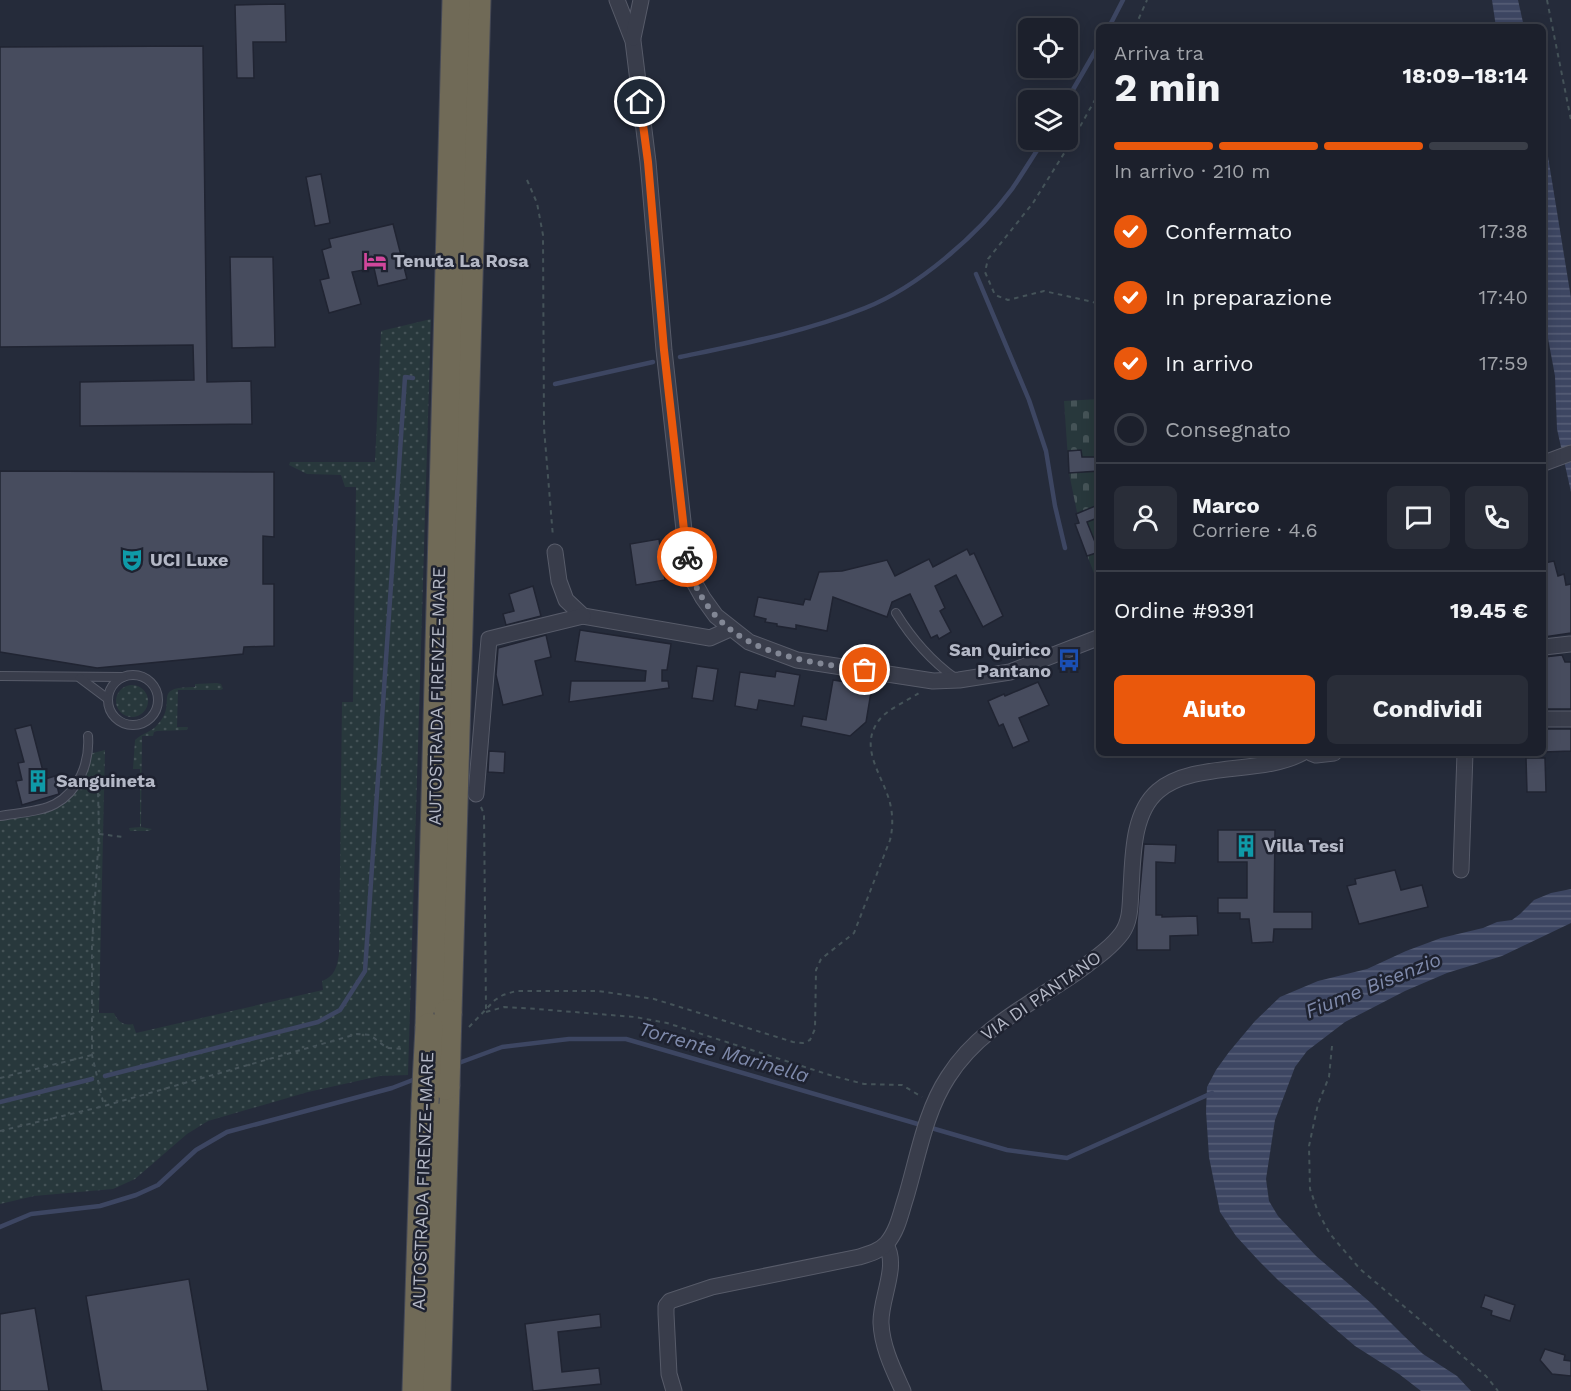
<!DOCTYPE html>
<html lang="it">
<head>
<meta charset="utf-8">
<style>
	:root { --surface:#1c202c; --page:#292d38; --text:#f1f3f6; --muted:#a0a3a9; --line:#3a3e48; --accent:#ea580c }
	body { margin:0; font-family:"Work Sans",sans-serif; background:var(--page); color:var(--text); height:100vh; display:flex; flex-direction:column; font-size:22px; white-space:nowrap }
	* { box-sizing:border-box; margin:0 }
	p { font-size:20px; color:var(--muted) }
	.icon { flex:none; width:33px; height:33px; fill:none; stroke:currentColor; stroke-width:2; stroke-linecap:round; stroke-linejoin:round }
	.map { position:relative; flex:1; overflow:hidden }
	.panel { position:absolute; left:1096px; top:24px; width:450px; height:732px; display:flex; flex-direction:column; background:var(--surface); border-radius:9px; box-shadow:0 3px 15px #0003,0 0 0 2px var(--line) }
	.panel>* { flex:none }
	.buttons { position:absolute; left:1018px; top:18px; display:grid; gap:12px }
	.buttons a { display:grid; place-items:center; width:60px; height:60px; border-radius:9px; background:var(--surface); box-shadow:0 3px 15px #0003,0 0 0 2px var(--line); font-size:30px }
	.pin { position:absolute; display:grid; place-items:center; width:51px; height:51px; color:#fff; margin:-26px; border:3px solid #fff; border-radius:50%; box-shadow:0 2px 6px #0007 }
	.courier { position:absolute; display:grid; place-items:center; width:60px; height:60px; margin:-30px; border:4px solid #ea580c; border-radius:50%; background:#fff; color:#222; box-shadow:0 2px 8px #0007 }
	.headline em { font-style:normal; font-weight:700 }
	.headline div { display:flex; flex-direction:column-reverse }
	.headline { display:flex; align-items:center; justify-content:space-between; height:102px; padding:0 18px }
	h1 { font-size:39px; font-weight:700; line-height:45px }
	.bar { display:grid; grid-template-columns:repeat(4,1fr); gap:9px 6px; align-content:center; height:72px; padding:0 18px }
	.bar i { height:8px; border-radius:4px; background:var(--line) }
	.bar .on { background:var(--accent) }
	.bar p { grid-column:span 4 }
	.line { display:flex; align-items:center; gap:15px; padding:0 18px; border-top:2px solid var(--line) }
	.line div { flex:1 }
	.round { display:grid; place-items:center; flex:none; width:63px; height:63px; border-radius:9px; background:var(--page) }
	ol { padding:0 18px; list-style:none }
	li { display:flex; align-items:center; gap:18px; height:66px }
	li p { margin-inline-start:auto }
	li .icon { padding:6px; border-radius:50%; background:var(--accent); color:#fff; stroke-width:4 }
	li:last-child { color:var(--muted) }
	li i { width:33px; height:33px; border:3px solid var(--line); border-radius:50% }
	.cta { display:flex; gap:12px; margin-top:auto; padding:12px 18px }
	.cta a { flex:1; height:69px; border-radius:9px; background:var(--accent); color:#fff; font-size:24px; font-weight:700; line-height:69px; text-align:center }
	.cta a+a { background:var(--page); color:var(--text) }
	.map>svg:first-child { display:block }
	.grass { fill:url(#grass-dots) }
	.cemetery { fill:url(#cemetery-stones) }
	.water { fill:url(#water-rules) }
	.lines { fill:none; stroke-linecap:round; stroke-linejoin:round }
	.stream { stroke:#3d4662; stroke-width:4.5 }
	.building { fill:#474c5e; stroke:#202432; stroke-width:1.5 }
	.service-casing { stroke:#575b69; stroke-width:10 }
	.minor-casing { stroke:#575b69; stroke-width:17 }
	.motorway-casing { stroke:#444856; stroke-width:29 }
	.path { stroke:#455359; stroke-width:2; stroke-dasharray:4.5 4.5; stroke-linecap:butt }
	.service { stroke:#393d4b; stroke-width:8 }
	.minor { stroke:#393d4b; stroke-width:15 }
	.motorway { stroke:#706a57; stroke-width:27 }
	.motorway-bridge-casing { stroke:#444856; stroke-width:29; stroke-linecap:butt }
	.motorway-bridge { stroke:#706a57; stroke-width:27 }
	.done { stroke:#828795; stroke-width:6; stroke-dasharray:0 10.8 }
	.route { stroke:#ea580c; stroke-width:8 }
	.labels { text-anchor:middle; stroke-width:5; stroke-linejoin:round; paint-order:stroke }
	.poi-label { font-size:18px; font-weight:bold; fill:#b4b8c6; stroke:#1e2230; text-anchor:start }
	.street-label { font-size:18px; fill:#b4b8c6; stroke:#1e2230 }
	.water-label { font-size:20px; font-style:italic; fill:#7f8aab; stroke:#1e2230 }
</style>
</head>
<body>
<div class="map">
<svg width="1571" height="1391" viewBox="0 0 1571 1391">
	<defs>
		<pattern id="grass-dots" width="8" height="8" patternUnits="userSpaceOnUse" patternTransform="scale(1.5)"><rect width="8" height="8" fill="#28383c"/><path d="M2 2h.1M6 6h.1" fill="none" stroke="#455357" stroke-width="1.8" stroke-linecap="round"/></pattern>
		<pattern id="cemetery-stones" width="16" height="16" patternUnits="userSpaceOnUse" patternTransform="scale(1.5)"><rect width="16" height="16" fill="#28383c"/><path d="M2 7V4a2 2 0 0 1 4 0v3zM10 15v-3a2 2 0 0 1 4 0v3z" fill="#455357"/></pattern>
		<pattern id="water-rules" width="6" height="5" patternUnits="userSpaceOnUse" patternTransform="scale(1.5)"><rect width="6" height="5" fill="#3d4662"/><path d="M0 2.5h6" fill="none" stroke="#575f77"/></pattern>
	</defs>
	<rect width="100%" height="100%" fill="#252b3a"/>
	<g class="grass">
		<path d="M 431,319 L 408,1075 L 380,1076 L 308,1092 L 208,1121 L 187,1134 L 135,1179 L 113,1189 L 34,1196 L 0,1204 L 0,820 L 48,810 L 69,796 L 89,754 L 105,750 L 99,1013 L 114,1013 C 118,1022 124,1026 133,1024 L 136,1033 L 323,990 L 322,981 C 335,976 337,967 339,954 L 342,702 L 353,702 L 356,487 L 345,487 L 341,475 L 307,474 L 289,465 L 290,462 L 375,462 L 381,331 Z"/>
		<path d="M 217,683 L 221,684 L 223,689 L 220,690 L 178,690 L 177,727 L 188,727 L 187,730 L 157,731 L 154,732 L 153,736 L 142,736 L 141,827 L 152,829 L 149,831 L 130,831 L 129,828 L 140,827 L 140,769 L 133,769 L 135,740 C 142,733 152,732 158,724 C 179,702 149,687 195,687 L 195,684 Z"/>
		<circle cx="132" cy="701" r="16"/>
	</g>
	<path class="cemetery" d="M 1099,399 L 1099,586 L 1075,524 L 1079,522 L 1069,473 L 1064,401 Z"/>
	<g class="water">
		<path d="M 1492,0 L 1518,0 L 1524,27 L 1496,27 Z"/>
		<path d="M 1544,132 L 1571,298 L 1571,492 L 1557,429 L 1555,376 L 1544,317 Z"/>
		<path d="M 1571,889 L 1571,923 L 1502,956 L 1447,973 L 1405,991 L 1345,1022 L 1307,1051 L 1295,1067 L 1275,1120 L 1266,1179 L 1269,1201 L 1278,1216 L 1316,1256 L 1371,1303 L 1403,1335 L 1423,1354 L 1457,1376 L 1471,1391 L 1421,1391 L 1399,1374 L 1355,1346 L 1279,1281 L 1258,1260 L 1236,1236 L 1220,1212 L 1209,1157 L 1206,1111 L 1207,1087 L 1216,1070 L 1229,1052 L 1255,1021 L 1280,997 L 1318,981 L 1367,969 L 1406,951 L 1441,938 L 1483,928 L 1497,922 L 1512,920 L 1520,914 L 1534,900 L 1551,893 Z"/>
	</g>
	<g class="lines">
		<g class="stream">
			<path d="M 1109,27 L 1123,0"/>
			<path d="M 1067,100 L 1100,43"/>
			<path d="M 976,274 L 1029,400 L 1046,451 L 1055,506 L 1065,548"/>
			<path d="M 680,357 C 742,344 805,332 865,308 C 918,287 978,235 1012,189 C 1023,173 1033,156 1044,140"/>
			<path d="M 555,384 L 653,362"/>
			<path d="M 456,1064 L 502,1047 L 569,1039 L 626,1039 L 1007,1150 L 1067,1158 L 1212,1093"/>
			<path d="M 105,1076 L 318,1022 L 340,1010 L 365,971 L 405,377 L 413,378"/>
			<path d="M 0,1102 L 92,1079"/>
			<path d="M 0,1227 L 31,1214 L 100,1206 L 136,1195 L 158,1185 L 196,1150 L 227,1132 L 392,1088 L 418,1078"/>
		</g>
	</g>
	<g class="building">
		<path d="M 285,4 L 286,42 L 253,42 L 254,78 L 237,78 L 235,5 Z"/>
		<path d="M 203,46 L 207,382 L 251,381 L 252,424 L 80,426 L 80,382 L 194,380 L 193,345 L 0,347 L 0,47 Z"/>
		<path d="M 321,174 L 330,223 L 315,226 L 306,177 Z"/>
		<path d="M 393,224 L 407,279 L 378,286 L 374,268 L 352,272 L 361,304 L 329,313 L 320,280 L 329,278 L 322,250 L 331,247 L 329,239 Z"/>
		<path d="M 230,257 L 273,257 L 275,347 L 232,348 Z"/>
		<path d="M 1081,450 L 1082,457 L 1098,457 L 1099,471 L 1069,473 L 1068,451 Z"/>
		<path d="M 0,471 L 274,472 L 274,537 L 263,536 L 263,584 L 274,584 L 274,646 L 244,647 L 243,654 L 97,668 L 0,652 Z"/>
		<path d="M 1100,504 L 1100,517 L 1087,522 L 1099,552 L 1087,556 L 1075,524 L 1079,523 L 1076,514 Z"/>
		<path d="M 659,539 L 665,580 L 636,585 L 630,544 Z"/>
		<path d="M 967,549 L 970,555 L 974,553 L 1003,616 L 983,627 L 956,575 L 935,586 L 945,608 L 940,611 L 951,632 L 939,639 L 937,635 L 931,638 L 910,594 L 892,602 L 887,617 L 833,597 L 827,631 L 796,625 L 796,629 L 777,626 L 777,624 L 765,622 L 766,619 L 754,616 L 758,597 L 803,605 L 805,599 L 810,600 L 819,572 L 842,571 L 887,560 L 895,576 L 929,559 L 933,567 Z"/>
		<path d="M 1554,561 L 1558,576 L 1564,574 L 1566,585 L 1571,584 L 1571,633 L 1544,637 L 1544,563 Z"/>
		<path d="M 533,586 L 541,616 L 506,625 L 503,614 L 514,611 L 509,594 Z"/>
		<path d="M 580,630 L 671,644 L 667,670 L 662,670 L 662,681 L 668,681 L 669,688 L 569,702 L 571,681 L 645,681 L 646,671 L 575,661 Z"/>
		<path d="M 546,635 L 551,657 L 535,661 L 543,695 L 503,705 L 496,675 L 498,648 Z"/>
		<path d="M 1562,655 L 1565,662 L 1571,662 L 1571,709 L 1544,709 L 1544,657 Z"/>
		<path d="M 697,666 L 718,669 L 713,701 L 692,698 Z"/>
		<path d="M 776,671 L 800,675 L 794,706 L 759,700 L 757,710 L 735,706 L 740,672 L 775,677 Z"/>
		<path d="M 833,680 L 872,686 L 866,722 L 850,736 L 801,726 L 803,716 L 826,720 Z"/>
		<path d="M 1038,682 L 1049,705 L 1019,718 L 1029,741 L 1013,748 L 1003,724 L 999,726 L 988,701 L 1004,694 L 1005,696 Z"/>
		<path d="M 31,725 L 45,779 L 55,776 L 59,794 L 22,805 L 16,781 L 22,780 L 18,763 L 24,762 L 15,729 Z"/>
		<path d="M 1544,729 L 1571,729 L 1571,751 L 1544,752 Z"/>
		<path d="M 489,751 L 505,752 L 504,773 L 488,772 Z"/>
		<path d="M 1526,758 L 1545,758 L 1546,792 L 1527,792 Z"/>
		<path d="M 1218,830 L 1275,830 L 1274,912 L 1312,912 L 1312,929 L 1274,929 L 1273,942 L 1252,943 L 1249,919 L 1240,919 L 1240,913 L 1218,913 L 1218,898 L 1247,898 L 1247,862 L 1218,862 Z"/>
		<path d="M 1144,844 L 1176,845 L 1175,863 L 1156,862 L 1156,915 L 1162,915 L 1162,917 L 1197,916 L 1198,935 L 1170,936 L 1170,950 L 1137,950 L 1137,922 Z"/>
		<path d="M 1395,870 L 1401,890 L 1422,885 L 1428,907 L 1359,924 L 1347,886 L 1356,884 L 1355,879 Z"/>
		<path d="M 189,1279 L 208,1391 L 102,1391 L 86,1296 Z"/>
		<path d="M 1485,1295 L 1515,1305 L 1510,1321 L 1491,1315 L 1492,1311 L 1481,1307 Z"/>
		<path d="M 35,1308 L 49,1391 L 0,1391 L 0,1314 Z"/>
		<path d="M 600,1314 L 601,1327 L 558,1332 L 562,1372 L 599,1368 L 601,1384 L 533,1391 L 525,1324 Z"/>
		<path d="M 1545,1349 L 1565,1355 L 1564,1360 L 1571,1361 L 1571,1376 L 1552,1374 L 1540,1360 Z"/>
	</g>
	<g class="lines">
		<g class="service-casing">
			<g id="service">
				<path d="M 896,613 C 912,639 930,660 955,678"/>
				<circle cx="133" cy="700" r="25"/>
				<path d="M 0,676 L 123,677"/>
				<path d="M 80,678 L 108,699"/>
				<path d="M 0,816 C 17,813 40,812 55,804 C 79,791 90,762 88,736"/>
			</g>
		</g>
		<g class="minor-casing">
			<g id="minor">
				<path d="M 617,0 L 633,41 L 648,162 L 664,350 L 687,557 L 694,582 L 703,598 L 716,616 L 749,642 L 797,660 L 933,681 L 959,680 L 1010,672 L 1100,637"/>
				<path d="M 633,38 L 641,0"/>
				<path d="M 1544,463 L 1571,453"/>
				<path d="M 555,552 L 559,581 L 566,600 L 583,616 L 710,638 L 730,629"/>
				<path d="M 1544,647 L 1570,644"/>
				<path d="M 1544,719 L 1571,719"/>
				<path d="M 1311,753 L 1316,755 L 1334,753"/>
				<path d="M 476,794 L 489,639 L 583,616"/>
				<path d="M 1461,870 L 1465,753"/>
				<path d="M 886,1245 C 899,1266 880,1299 881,1323 C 882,1347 893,1369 903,1391"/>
				<path d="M 674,1391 L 669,1374 L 666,1314 L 666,1306 L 670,1301 L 712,1287 L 859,1257 C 869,1254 880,1251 887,1243 C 898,1230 901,1212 906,1197 C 918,1157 925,1112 948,1077 C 979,1028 1031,1004 1077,972 C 1093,960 1110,949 1122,933 C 1131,920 1130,904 1131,889 C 1133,858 1132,813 1158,791 C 1193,761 1262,775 1302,753"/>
			</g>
		</g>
		<g class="motorway-casing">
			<g id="motorway">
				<path d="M 448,1013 L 477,0"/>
				<path d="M 429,1027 L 456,0"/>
				<path d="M 416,1391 L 425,1103"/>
				<path d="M 437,1391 L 446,1086"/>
			</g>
		</g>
		<g class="path">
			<path d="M 1547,0 L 1571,120"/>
			<path d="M 1135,27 L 1147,0"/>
			<path d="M 1100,91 L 1073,139 L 1033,203 L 988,259 L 985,272 L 995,295 L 1008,300 L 1044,291 L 1093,302 L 1100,306"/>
			<path d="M 527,180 L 537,203 L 543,235 L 544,428 L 553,537"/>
			<path d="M 92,776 L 98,791 L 99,834 L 92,945 L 92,1055 L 104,1106"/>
			<path d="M 481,807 L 484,814 L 486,1011"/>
			<path d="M 99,834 L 123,837"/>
			<path d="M 486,1012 L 504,1007 L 537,1009 L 635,1017 L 667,1023 L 833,1076 L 864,1084 L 902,1085 L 922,1097"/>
			<path d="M 469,1027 L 495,1000 L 503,995 L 516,991 L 598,991 L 654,999 L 793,1042 L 803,1043 L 810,1040 L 815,1029 L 816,970 L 821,959 L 854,933 L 890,840 C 893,828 893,815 890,803 C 883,775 857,747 880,719 C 887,710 908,700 919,693"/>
			<path d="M 1332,1046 L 1329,1077 L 1318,1104 L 1309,1146 L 1310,1189 L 1318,1212 L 1330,1234 L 1360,1269 L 1486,1376 L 1498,1391"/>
			<path d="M 0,1078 L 92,1055"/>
			<path d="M 0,1131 L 104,1106 L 357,1034 L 370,1035 L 387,1048 L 405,1049"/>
		</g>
		<use href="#service" class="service"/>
		<use href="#minor" class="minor"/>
		<use href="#motorway" class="motorway"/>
		<g class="motorway-bridge-casing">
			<g id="motorway-bridge">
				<path d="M 446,1086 L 448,1013"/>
				<path d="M 425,1103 L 429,1027"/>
			</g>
		</g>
		<use href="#motorway-bridge" class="motorway-bridge"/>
	</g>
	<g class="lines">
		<path class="done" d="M 687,557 C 690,566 691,576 695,584 C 726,653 799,661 865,670"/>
		<path class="route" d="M 640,102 L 648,162 L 664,350 L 687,557"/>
	</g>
	<defs>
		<g id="hotel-bare" transform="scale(1.8)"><path d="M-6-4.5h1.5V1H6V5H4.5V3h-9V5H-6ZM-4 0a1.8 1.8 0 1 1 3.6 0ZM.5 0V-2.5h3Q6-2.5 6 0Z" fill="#d1479c" stroke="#1e2230" stroke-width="2.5" paint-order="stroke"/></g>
		<g id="theatre-bare" transform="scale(1.8)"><path d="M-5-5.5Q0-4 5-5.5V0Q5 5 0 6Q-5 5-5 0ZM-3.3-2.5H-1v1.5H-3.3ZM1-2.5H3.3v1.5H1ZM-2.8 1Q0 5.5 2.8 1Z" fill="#0f9aa8" stroke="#1e2230" stroke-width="2.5" paint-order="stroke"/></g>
		<g id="bus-bare" transform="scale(1.8)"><path d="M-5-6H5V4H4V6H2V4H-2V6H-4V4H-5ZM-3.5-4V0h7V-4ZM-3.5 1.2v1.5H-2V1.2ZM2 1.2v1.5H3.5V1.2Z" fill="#1a4fb4" stroke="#1e2230" stroke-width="2.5" paint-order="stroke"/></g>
		<g id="building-bare" transform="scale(1.8)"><path d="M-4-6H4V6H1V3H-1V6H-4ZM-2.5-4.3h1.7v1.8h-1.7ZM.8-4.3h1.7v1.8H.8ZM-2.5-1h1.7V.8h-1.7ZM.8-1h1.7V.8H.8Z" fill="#0f9aa8" stroke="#1e2230" stroke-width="2.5" paint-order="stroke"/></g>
	</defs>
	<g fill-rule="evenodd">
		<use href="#hotel-bare" x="375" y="261"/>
		<use href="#theatre-bare" x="132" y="560"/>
		<use href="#bus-bare" x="1069" y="660"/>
		<use href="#building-bare" x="38" y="781"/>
		<use href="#building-bare" x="1246" y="846"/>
	</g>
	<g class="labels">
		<g class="poi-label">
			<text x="393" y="267">Tenuta La Rosa</text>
			<text x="150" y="566">UCI Luxe</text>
			<text x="1051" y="656" text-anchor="end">San Quirico<tspan x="1051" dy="21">Pantano</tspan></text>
			<text x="56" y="787">Sanguineta</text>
			<text x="1264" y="852">Villa Tesi</text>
		</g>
		<g class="street-label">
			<text transform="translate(437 696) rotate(-89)" y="6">AUTOSTRADA FIRENZE-MARE</text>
			<text transform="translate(1041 996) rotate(-35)" y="6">VIA DI PANTANO</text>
			<text transform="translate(423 1181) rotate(-88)" y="6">AUTOSTRADA FIRENZE-MARE</text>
		</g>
		<g class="water-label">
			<text transform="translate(1373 985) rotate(-22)" y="7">Fiume Bisenzio</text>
			<text transform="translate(724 1052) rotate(16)" y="7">Torrente Marinella</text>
		</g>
	</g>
</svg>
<div class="buttons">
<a><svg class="icon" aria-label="locate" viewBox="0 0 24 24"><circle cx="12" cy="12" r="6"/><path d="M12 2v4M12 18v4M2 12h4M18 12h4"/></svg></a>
<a><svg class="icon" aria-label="layers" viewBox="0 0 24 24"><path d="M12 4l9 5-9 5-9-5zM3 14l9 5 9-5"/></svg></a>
</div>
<div class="pin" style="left:865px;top:670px;background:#ea580c"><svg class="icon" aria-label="bag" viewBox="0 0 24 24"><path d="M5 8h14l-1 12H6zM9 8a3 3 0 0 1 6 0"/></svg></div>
<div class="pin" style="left:640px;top:102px;background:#1f2937"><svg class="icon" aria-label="home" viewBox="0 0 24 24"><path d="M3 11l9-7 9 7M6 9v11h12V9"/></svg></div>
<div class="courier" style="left:687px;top:557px"><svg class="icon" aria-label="bike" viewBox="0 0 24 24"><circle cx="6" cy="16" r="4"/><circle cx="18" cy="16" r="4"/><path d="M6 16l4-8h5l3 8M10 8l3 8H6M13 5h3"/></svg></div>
<section class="panel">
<div class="headline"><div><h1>2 min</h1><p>Arriva tra</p></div><em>18:09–18:14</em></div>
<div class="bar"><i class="on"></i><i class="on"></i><i class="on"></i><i></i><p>In arrivo · 210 m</p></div>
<ol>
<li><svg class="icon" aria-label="check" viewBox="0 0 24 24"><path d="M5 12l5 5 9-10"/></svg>Confermato<p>17:38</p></li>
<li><svg class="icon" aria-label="check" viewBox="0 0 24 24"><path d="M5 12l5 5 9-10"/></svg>In preparazione<p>17:40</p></li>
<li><svg class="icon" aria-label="check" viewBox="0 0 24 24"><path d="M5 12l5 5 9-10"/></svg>In arrivo<p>17:59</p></li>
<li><i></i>Consegnato</li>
</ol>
<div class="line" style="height:108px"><a class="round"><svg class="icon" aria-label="person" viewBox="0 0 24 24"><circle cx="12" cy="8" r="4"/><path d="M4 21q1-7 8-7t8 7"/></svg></a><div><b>Marco</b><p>Corriere · 4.6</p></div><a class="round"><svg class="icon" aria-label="chat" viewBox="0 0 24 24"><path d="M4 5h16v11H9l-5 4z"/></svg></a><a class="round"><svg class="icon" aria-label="phone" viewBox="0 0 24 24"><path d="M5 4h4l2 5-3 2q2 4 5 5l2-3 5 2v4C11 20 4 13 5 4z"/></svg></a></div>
<div class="line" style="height:78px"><div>Ordine #9391</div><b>19.45 €</b></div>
<div class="cta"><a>Aiuto</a><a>Condividi</a></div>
</section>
</div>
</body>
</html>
